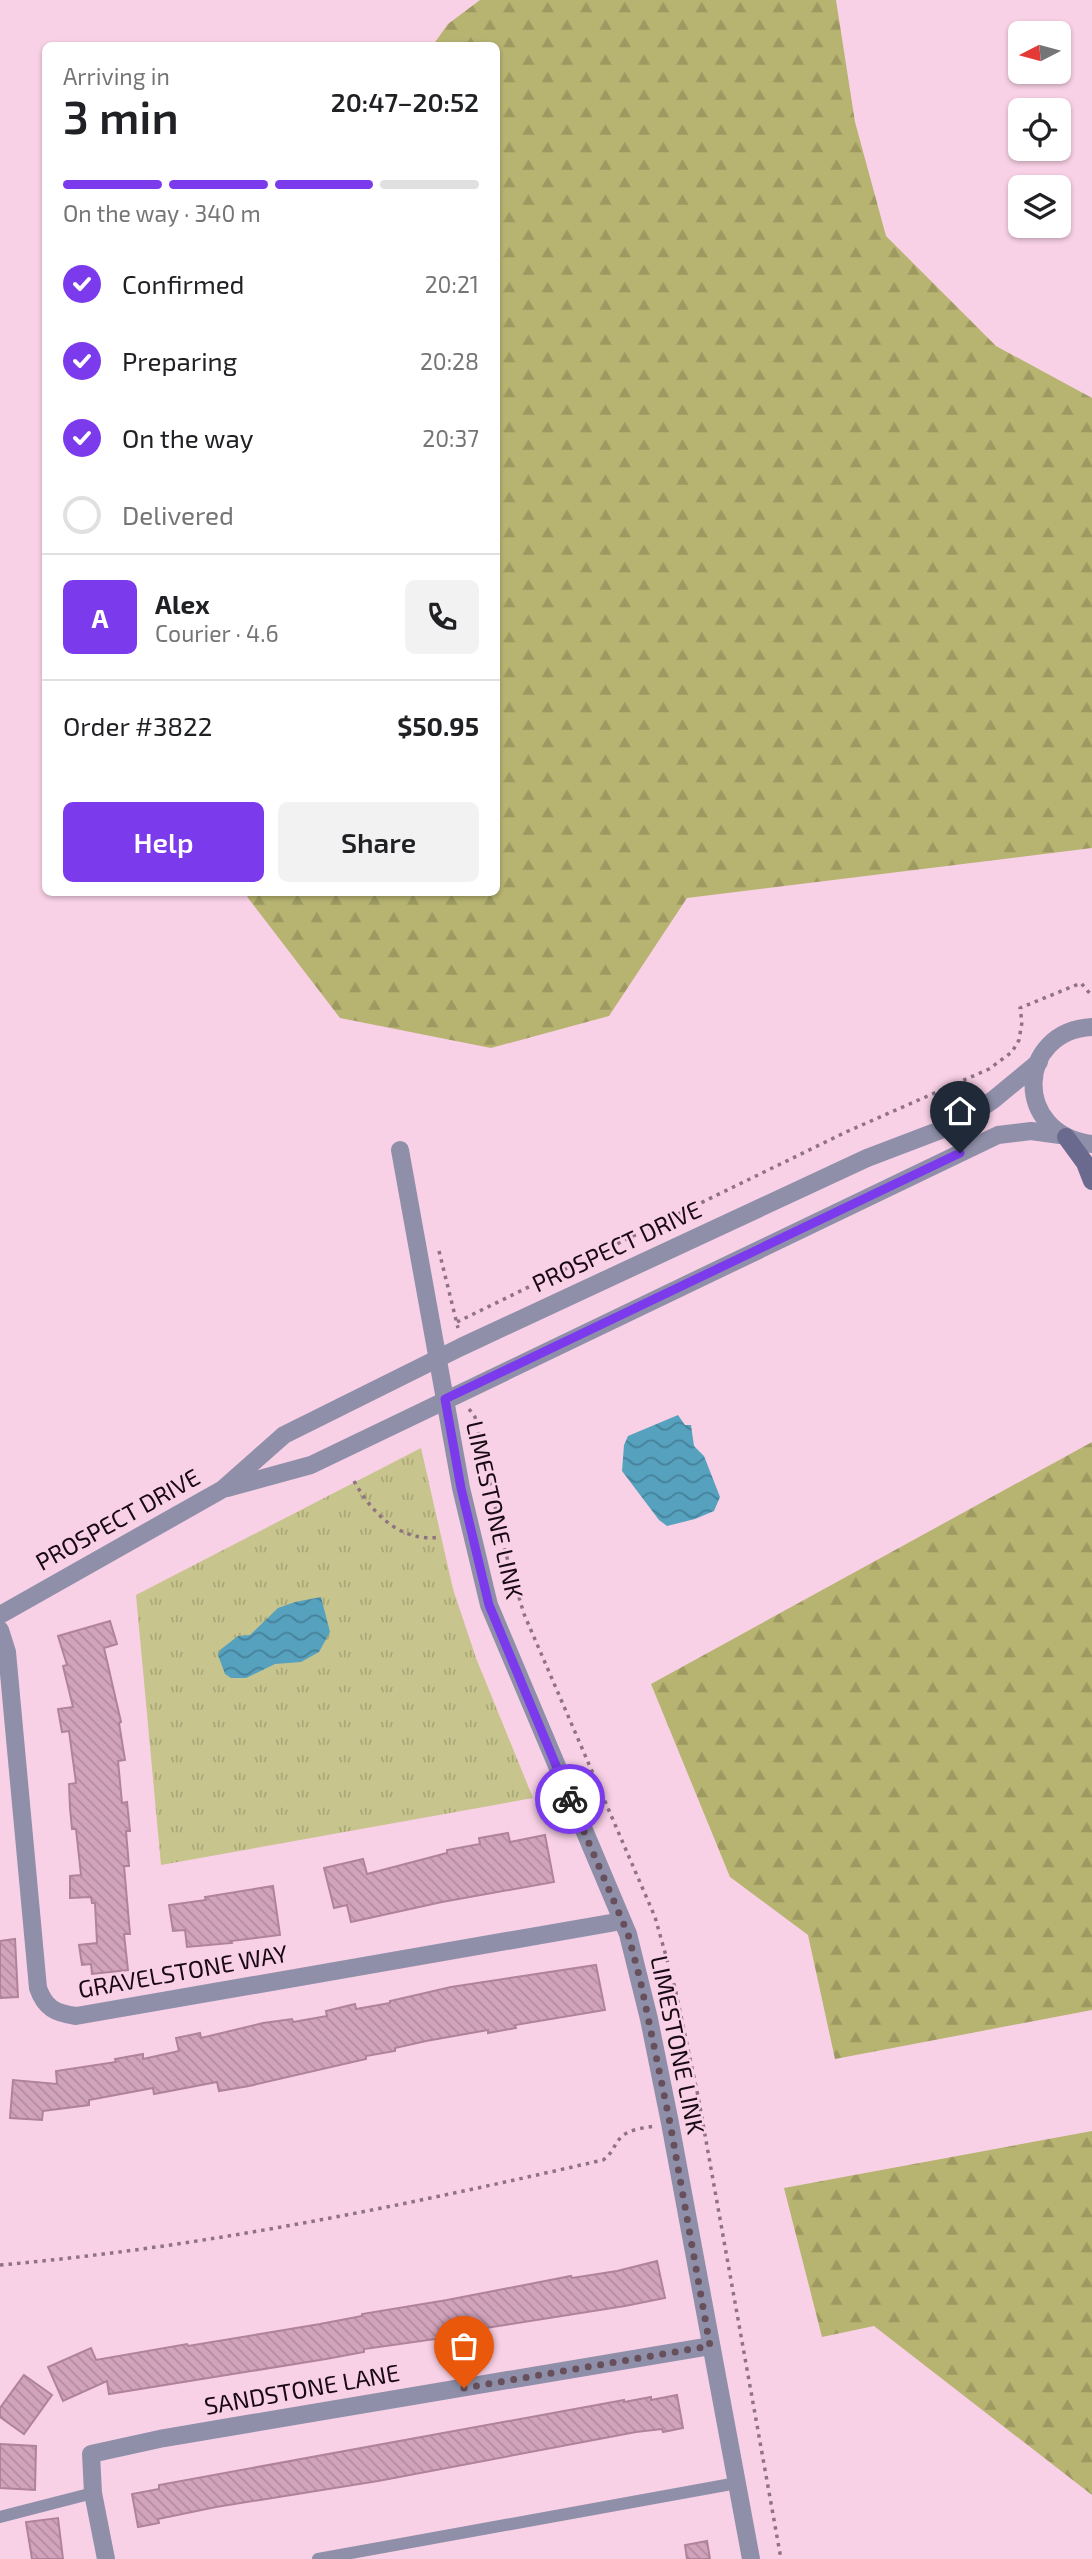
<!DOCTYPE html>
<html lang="en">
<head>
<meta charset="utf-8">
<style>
	:root { --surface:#fff; --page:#f2f2f2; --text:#202124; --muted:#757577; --line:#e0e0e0; --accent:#7c3aed }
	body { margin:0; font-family:"Exo 2",sans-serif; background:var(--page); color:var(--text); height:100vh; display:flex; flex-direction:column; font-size:26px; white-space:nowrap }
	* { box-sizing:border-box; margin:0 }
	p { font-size:23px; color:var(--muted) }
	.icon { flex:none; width:38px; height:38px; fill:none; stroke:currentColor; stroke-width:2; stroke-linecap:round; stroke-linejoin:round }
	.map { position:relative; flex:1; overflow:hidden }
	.details { position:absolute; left:42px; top:42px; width:458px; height:854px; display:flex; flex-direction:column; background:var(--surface); border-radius:10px; box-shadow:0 2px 5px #0004 }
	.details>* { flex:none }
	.needle { width:46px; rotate:264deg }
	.buttons { position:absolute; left:1008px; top:21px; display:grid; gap:14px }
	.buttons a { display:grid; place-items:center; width:63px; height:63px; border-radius:10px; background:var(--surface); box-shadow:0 2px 5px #0004; font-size:35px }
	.pin { position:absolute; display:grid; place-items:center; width:60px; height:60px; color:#fff; margin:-72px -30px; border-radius:50% 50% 50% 0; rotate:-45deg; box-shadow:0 0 7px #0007 }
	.pin .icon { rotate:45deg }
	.courier { position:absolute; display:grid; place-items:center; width:70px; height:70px; margin:-35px; border:5px solid #7c3aed; border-radius:50%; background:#fff; color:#222; box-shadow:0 2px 9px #0007 }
	.headline em { font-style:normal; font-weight:600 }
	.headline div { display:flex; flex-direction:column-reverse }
	.headline { display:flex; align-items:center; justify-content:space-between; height:119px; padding:0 21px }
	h1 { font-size:46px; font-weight:600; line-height:52px }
	.bar { display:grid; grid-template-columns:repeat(4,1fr); gap:10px 7px; align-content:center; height:84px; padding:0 21px }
	.bar i { height:9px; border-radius:5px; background:var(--line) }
	.bar .current { background:var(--accent) }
	.bar p { grid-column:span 4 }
	.line { display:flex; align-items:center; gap:18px; padding:0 21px; border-top:2px solid var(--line) }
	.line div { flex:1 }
	.round { display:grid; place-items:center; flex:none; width:74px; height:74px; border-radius:10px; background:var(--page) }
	ol { padding:0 21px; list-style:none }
	li { display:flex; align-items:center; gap:21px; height:77px }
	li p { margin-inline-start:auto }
	li .icon { padding:7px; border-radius:50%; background:var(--accent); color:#fff; stroke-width:4 }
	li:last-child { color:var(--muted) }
	li i { width:38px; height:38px; border:4px solid var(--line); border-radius:50% }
	.cta { display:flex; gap:14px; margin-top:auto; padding:14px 21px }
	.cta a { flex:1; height:80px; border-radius:10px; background:var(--accent); color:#fff; font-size:28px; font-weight:600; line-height:80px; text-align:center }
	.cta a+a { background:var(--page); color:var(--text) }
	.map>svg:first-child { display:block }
	.grass { fill:url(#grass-tufts) }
	.forest { fill:url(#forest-firs) }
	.water { fill:url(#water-waves) }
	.building { fill:url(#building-back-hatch); stroke:#b0839b; stroke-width:2 }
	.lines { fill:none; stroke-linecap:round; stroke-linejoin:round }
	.path { stroke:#907383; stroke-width:3.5; stroke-dasharray:3.5 5; stroke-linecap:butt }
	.service { stroke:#8f8fa9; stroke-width:12 }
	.minor { stroke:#8f8fa9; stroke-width:18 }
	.tertiary { stroke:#8f8fa9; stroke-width:18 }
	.secondary { stroke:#6a698e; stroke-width:18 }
	.done { stroke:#674f5c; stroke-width:7; stroke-dasharray:0 12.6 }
	.route { stroke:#7c3aed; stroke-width:9 }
	.labels { text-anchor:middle; stroke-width:5; stroke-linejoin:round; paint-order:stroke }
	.street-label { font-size:24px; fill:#190912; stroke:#f9d1e6 }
</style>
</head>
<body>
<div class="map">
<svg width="1092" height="2559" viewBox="0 0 1092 2559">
	<defs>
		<pattern id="grass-tufts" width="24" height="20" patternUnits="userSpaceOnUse" patternTransform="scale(1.75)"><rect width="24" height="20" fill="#c7c48d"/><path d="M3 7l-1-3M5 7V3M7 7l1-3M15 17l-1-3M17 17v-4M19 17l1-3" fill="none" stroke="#aaa779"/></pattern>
		<pattern id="forest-firs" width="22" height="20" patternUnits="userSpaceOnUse" patternTransform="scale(1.75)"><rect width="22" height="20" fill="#b7b371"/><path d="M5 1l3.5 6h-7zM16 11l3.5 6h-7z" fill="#9d9961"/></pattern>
		<pattern id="water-waves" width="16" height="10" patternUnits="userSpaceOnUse" patternTransform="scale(1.75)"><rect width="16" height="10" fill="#55a1be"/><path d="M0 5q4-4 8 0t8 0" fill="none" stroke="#468199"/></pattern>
		<pattern id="building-back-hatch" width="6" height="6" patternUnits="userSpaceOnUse" patternTransform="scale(1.75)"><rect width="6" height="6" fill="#d2a3bc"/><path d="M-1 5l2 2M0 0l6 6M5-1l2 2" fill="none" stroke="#b48ba1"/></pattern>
	</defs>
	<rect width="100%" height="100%" fill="#f9d1e6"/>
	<path class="grass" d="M 421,1448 L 453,1589 L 476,1658 L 533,1798 L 161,1865 L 136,1595 Z"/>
	<g class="forest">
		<path d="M 480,0 L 836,0 L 855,122 L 886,236 L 996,346 L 1092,398 L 1092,848 L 687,898 L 609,1016 L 491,1048 L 340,1018 L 248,898 L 246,893 L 497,892 L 497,46 L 433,45 L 448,24 Z"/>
		<path d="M 1092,1442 L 1092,2010 L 835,2059 L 808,1935 L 730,1877 L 651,1684 Z"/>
		<path d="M 1092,2131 L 1092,2495 L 874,2326 L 822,2337 L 784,2188 Z"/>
	</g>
	<g class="water">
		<path d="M 678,1415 L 685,1425 L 691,1425 L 694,1446 L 704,1456 L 720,1497 L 714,1511 L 695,1519 L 667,1526 L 659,1520 L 622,1471 L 624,1445 L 628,1436 Z"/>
		<path d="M 321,1597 L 330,1632 L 319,1652 L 301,1662 L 275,1664 L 246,1678 L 231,1678 L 225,1674 L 218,1655 L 220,1650 L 238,1636 L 250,1635 L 278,1608 L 295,1602 Z"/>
	</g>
	<g class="building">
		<path d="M 110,1621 L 117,1644 L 104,1648 L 121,1722 L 119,1723 L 125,1760 L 118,1761 L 122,1803 L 127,1802 L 130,1831 L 126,1831 L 129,1866 L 124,1866 L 130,1934 L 124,1934 L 128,1970 L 92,1974 L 91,1964 L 82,1965 L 79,1945 L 97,1943 L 95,1903 L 92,1903 L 91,1897 L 70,1898 L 70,1876 L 81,1875 L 76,1829 L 72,1829 L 70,1808 L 69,1784 L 76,1783 L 69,1731 L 62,1732 L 58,1709 L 73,1707 L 63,1666 L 67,1665 L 58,1636 Z"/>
		<path d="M 508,1833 L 510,1842 L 545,1835 L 554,1882 L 442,1902 L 351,1922 L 347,1905 L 334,1908 L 324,1868 L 363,1859 L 367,1874 L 447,1853 L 447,1850 L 480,1844 L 479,1838 Z"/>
		<path d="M 273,1886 L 280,1935 L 231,1941 L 232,1943 L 187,1947 L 185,1930 L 173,1931 L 169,1905 L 206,1900 L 205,1897 Z"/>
		<path d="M 15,1939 L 18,1997 L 0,1998 L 0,1941 Z"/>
		<path d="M 596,1965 L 605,2010 L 515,2025 L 516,2028 L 488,2033 L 488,2030 L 426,2041 L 395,2048 L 395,2051 L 366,2056 L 366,2059 L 249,2086 L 219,2091 L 217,2082 L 154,2094 L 153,2088 L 89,2100 L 89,2105 L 43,2111 L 42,2120 L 10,2118 L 13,2080 L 57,2084 L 56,2071 L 116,2062 L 115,2059 L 143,2054 L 143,2059 L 179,2051 L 176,2038 L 200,2033 L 201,2038 L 263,2023 L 292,2019 L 293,2022 L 327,2016 L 326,2011 L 355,2004 L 356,2009 L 390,2003 L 390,2001 L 451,1987 Z"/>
		<path d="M 657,2261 L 665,2298 L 625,2306 L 492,2327 L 449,2335 L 450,2337 L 364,2349 L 364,2352 L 326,2359 L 109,2394 L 107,2381 L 63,2401 L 48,2367 L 91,2348 L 96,2360 L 187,2344 L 188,2346 L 320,2324 L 362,2316 L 362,2314 L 447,2300 L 571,2276 L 572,2278 L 617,2271 Z"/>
		<path d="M 24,2375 L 52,2395 L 24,2434 L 0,2417 L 0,2408 Z"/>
		<path d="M 677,2395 L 683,2428 L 663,2432 L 662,2429 L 636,2432 L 378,2481 L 216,2507 L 158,2519 L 159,2523 L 138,2527 L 132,2494 L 159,2489 L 159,2485 L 624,2400 L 624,2402 L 651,2397 L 651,2400 Z"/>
		<path d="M 0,2444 L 36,2446 L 35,2490 L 0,2488 Z"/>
		<path d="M 58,2518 L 63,2559 L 32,2559 L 26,2522 Z"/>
		<path d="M 707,2541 L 710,2559 L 687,2559 L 685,2545 Z"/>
	</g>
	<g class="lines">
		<g class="path">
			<path d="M 439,1251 L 458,1328"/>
			<path d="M 457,1322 L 846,1132 L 989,1069 L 1012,1052 L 1019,1040 L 1022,1022 L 1020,1008 L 1081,983 L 1092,996"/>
			<path d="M 469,1409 L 475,1417 L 505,1551 L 524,1614 L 655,1917 L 675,1988 L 698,2096 L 781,2559"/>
			<path d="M 354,1481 C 372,1513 400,1543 440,1537"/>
			<path d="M 686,2120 L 701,2117"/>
			<path d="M 0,2265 C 206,2247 402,2206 603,2160 C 612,2154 614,2145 621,2137 C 630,2129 644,2128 655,2126"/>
		</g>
		<g class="service">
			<path d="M 0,2517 L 93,2493"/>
			<path d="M 318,2559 L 737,2483"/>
		</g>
		<g class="minor">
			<path d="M 400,1150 L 461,1488 L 489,1605 L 628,1934 L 649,2019 L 670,2123 L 751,2559"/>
			<path d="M 0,1630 L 7,1652 L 38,1988 C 45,2008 55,2013 76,2016 L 622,1921"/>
			<path d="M 106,2559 L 93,2493 L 91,2454 L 164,2438 L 710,2346"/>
		</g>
		<g class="tertiary">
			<path d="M 1092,1027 C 1016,1031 1012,1134 1092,1144"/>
			<path d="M 227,1488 L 311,1465 L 998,1135 L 1031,1131 L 1060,1135"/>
			<path d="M 0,1615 L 223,1489 L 284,1435 L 461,1347 L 867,1158 L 959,1123 L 993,1100 L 1039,1062"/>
		</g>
		<path class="secondary" d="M 1066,1137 L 1085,1163 L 1092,1181"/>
	</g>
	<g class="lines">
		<path class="done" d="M 464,2388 L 710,2346 L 670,2123 L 640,1979 L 628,1934 L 570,1799"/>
		<path class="route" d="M 570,1799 L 489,1605 L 461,1488 L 445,1399 L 960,1153"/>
	</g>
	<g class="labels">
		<g class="street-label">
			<text transform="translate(617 1247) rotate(-25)" y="8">PROSPECT DRIVE</text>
			<text transform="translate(494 1510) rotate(77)" y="8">LIMESTONE LINK</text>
			<text transform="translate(118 1520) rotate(-29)" y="8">PROSPECT DRIVE</text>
			<text transform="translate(183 1972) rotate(-10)" y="8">GRAVELSTONE WAY</text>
			<text transform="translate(677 2045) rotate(78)" y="8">LIMESTONE LINK</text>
			<text transform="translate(302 2390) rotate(-10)" y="8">SANDSTONE LANE</text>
		</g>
	</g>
</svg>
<div class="buttons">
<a><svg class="needle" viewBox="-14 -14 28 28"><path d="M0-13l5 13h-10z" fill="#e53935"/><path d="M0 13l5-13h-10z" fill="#757577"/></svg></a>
<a><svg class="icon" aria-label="locate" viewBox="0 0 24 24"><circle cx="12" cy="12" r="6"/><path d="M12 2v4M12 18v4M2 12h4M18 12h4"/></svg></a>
<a><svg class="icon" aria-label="layers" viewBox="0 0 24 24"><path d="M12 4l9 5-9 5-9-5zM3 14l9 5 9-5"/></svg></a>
</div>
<div class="pin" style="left:464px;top:2388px;background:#ea580c"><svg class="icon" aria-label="bag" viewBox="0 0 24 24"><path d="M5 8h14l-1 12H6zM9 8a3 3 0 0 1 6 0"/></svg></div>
<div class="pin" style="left:960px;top:1153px;background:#1f2937"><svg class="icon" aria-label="home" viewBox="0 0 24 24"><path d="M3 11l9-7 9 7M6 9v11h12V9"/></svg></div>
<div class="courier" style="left:570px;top:1799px"><svg class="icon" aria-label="bike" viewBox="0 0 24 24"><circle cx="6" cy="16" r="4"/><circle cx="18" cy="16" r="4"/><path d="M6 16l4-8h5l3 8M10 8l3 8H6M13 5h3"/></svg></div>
<section class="details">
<div class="headline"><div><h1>3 min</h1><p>Arriving in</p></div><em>20:47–20:52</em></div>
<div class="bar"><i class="current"></i><i class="current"></i><i class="current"></i><i></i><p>On the way · 340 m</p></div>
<ol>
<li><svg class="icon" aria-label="check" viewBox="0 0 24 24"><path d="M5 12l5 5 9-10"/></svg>Confirmed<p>20:21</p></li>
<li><svg class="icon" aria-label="check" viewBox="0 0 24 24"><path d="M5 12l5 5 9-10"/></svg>Preparing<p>20:28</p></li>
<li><svg class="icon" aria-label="check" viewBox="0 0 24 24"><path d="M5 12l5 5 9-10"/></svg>On the way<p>20:37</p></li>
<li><i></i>Delivered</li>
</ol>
<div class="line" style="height:126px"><b class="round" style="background:var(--accent);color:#fff">A</b><div><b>Alex</b><p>Courier · 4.6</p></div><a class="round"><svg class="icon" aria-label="phone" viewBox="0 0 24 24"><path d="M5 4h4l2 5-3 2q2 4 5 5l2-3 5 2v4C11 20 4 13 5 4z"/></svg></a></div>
<div class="line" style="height:91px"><div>Order #3822</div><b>$50.95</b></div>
<div class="cta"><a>Help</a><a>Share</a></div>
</section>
</div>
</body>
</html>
